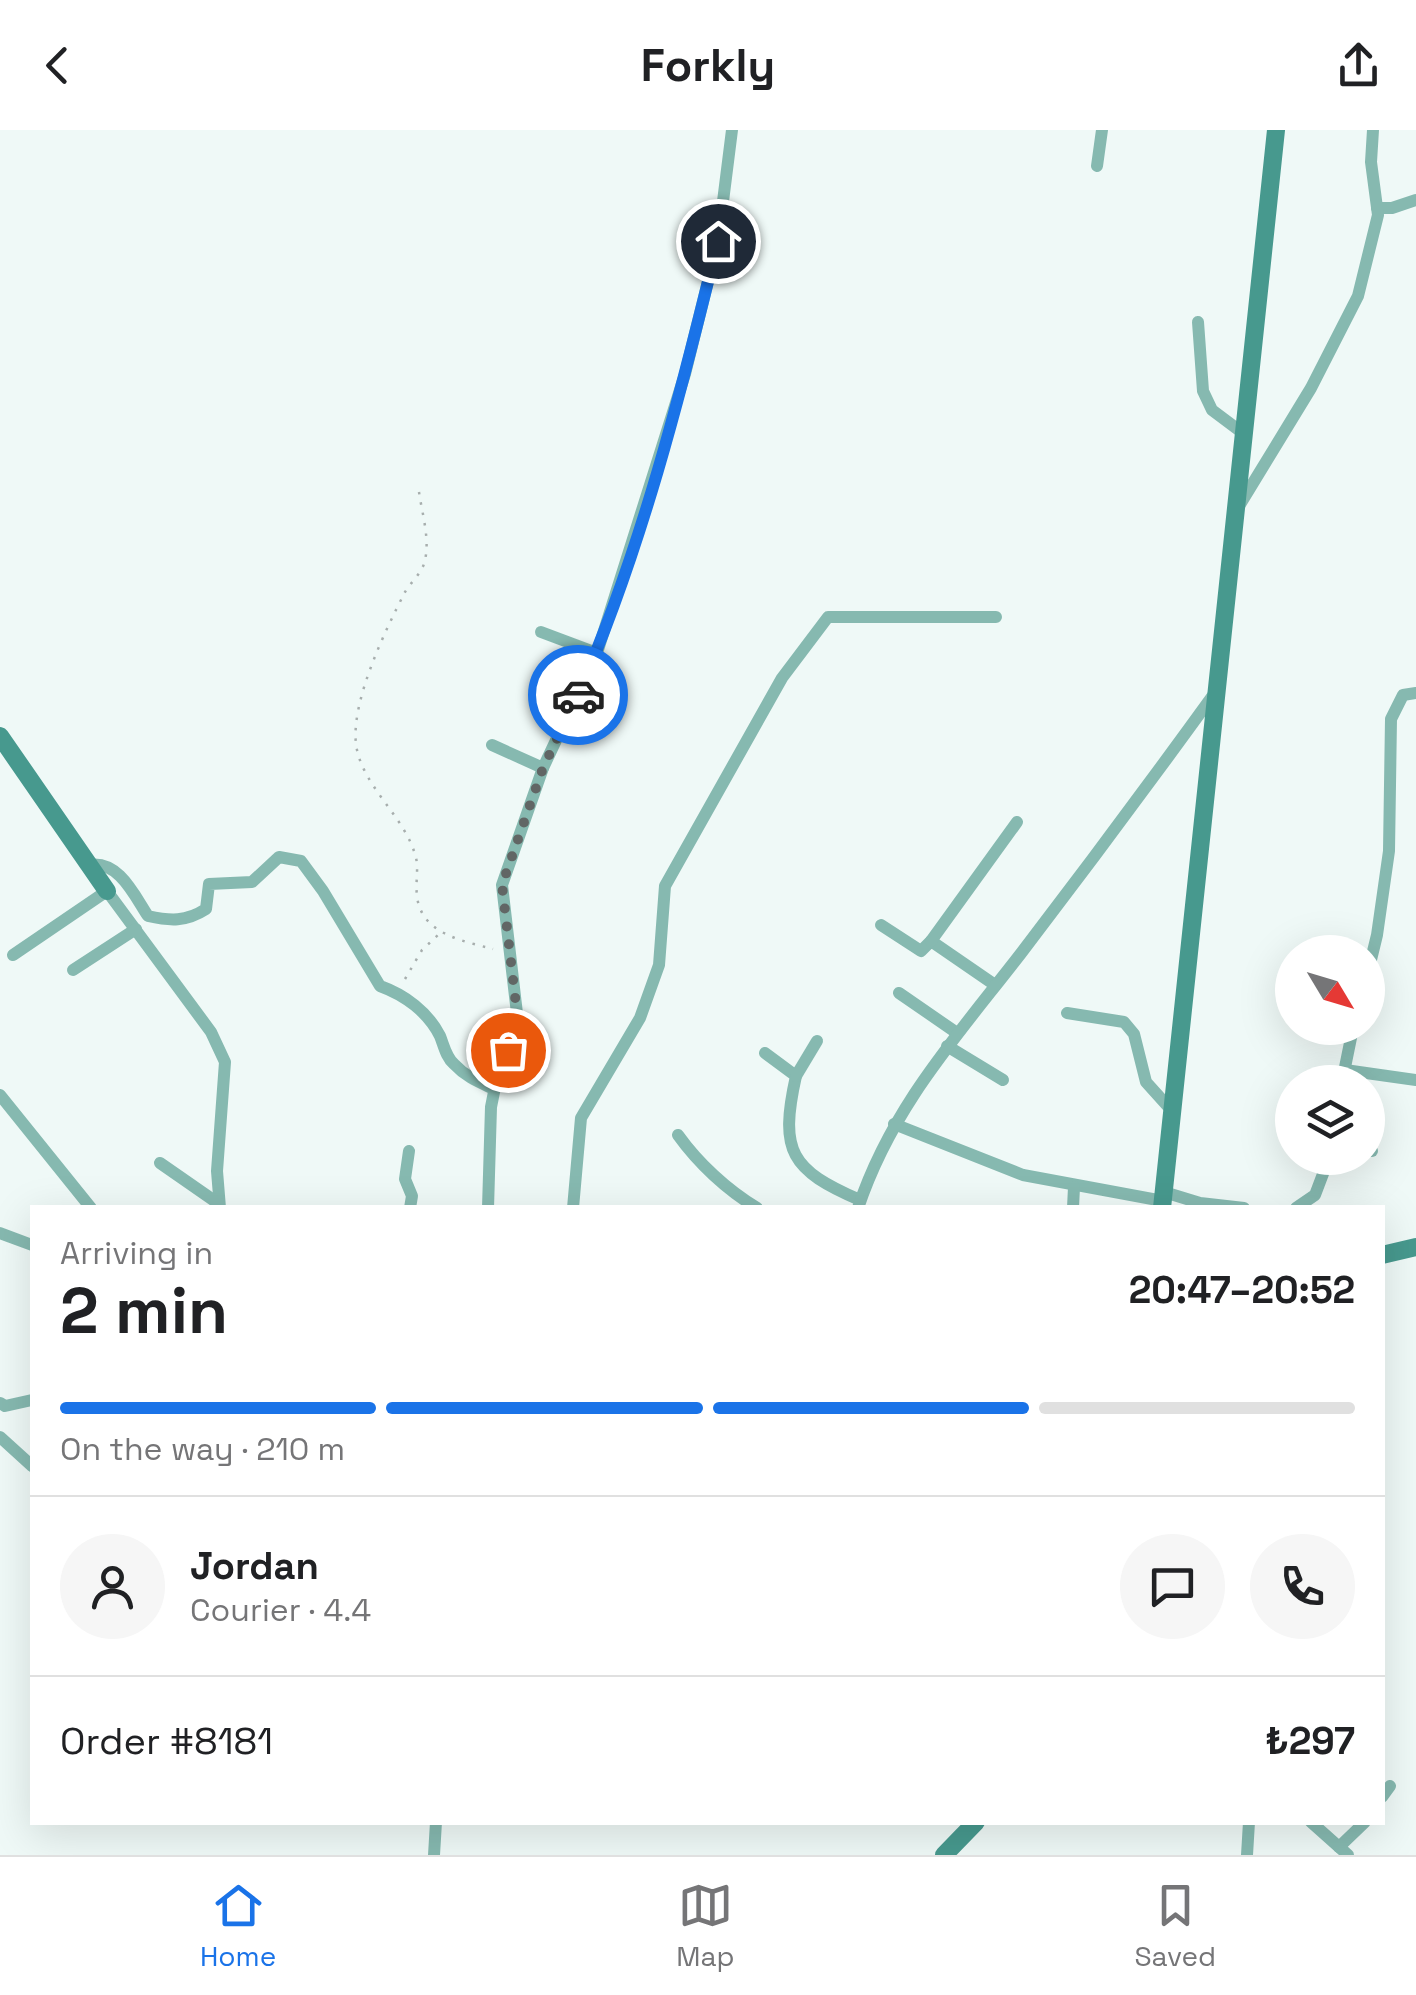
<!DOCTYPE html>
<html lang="en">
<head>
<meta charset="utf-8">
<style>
	:root { --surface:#fff; --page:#f6f6f6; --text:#202124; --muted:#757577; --line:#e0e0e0; --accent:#1a73e8 }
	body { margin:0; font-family:"Space Grotesk",sans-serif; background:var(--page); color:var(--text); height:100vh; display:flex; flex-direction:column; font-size:38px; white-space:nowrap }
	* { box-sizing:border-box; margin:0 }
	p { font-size:32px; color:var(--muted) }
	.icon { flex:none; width:55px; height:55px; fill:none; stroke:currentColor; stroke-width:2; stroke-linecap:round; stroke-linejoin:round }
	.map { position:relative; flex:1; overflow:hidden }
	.sheet { position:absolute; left:30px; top:1075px; width:1355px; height:620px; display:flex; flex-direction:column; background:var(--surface); border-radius:0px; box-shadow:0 10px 40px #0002 }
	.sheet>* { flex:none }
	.needle { width:65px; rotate:128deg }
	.tools { position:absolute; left:1275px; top:805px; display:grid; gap:20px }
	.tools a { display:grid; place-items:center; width:110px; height:110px; border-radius:50%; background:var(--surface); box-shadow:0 10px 40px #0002; font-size:50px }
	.pin { position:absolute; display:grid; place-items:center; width:85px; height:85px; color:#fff; margin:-42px; border:5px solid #fff; border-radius:50%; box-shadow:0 2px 10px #0007 }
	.courier { position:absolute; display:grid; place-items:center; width:100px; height:100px; margin:-50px; border:8px solid #1a73e8; border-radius:50%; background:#fff; color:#222; box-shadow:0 2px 12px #0007 }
	.head em { font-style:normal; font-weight:700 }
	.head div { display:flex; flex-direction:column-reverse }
	.head { display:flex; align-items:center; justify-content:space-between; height:170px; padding:0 30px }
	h1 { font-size:65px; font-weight:700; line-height:75px }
	.bar { display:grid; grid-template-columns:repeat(4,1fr); gap:15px 10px; align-content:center; height:120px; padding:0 30px }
	.bar i { height:12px; border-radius:8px; background:var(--line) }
	.bar .selected { background:var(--accent) }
	.bar p { grid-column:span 4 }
	.line { display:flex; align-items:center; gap:25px; padding:0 30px; border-top:2px solid var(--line) }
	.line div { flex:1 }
	.round { display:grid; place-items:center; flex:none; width:105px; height:105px; border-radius:52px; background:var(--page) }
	header { display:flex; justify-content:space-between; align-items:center; height:130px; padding:0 30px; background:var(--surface); font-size:45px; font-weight:700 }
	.dock { display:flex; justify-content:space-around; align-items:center; height:140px; border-top:2px solid var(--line); background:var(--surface); font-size:28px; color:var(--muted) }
	.dock a { display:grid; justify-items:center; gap:5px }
	.dock .selected { color:var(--accent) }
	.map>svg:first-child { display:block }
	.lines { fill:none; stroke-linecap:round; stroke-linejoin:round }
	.path { stroke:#a7aead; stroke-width:2.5; stroke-dasharray:2.5 8; stroke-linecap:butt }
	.street { stroke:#86b9b0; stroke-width:12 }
	.secondary { stroke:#47998e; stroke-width:18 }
	.done { stroke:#616665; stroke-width:10; stroke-dasharray:0 18 }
	.route { stroke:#1a73e8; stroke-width:12 }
</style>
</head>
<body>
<header><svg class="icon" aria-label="back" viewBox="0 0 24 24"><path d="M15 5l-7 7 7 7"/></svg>Forkly<svg class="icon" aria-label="share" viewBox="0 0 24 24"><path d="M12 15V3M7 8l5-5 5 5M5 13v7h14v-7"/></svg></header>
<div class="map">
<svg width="1416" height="1725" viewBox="0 0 1416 1725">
	<rect width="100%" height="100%" fill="#eff9f7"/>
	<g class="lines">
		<g class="path">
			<path d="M 419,362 C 422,383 430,409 425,430 C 423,442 411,452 405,462 C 385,501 351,571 356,614 C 361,654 401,683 414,721 C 420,736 415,750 417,766 C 421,804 463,811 493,819"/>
			<path d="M 405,849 L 422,820 L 439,804"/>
		</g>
		<g class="street">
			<path d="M 1097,36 L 1102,0"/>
			<path d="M 1377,78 L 1392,78 L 1416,70"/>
			<path d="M 1198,192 L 1203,261 L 1212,280 L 1244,304"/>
			<path d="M 1239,376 L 1311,258 L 1358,166 L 1378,85 L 1371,32 L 1373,0"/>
			<path d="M 541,502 L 597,523"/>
			<path d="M 544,541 L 559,548 L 555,561 L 574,575"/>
			<path d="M 492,615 L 543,638"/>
			<path d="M 89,735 C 119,730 134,765 148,786 C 170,791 186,792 206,779 L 209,754 L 252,752 L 279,727 L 301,731 L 323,761 L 380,856 C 405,865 428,882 440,906 C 444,916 446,927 454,934 C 466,947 479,952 494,959"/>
			<path d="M 881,795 L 921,821 L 931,811 L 995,855"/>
			<path d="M 931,811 L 1017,692"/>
			<path d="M 13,825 L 107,761 L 211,902 L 225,932 L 217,1041 L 220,1078"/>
			<path d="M 73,840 L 136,799"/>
			<path d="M 1368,842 L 1377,805 L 1389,721 L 1391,589 L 1403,565 L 1416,563"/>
			<path d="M 899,863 L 957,903"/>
			<path d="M 1067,883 L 1124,892 L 1134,904 L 1146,952 L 1173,982"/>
			<path d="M 947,916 L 1003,950"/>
			<path d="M 765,923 L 796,946 C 779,1022 791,1040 860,1070"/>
			<path d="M 1345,940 L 1416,950"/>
			<path d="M 796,946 L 817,911"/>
			<path d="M 1342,952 L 1353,898"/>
			<path d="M 0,965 L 91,1078"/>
			<path d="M 894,994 L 1023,1045 L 1163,1071"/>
			<path d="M 678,1005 C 698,1033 727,1060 757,1078"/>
			<path d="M 409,1021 L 405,1049 L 412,1066 L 410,1078"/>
			<path d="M 1368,1021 L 1372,1021"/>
			<path d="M 160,1033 L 219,1074"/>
			<path d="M 1164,1062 L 1200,1073 L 1244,1078"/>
			<path d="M 488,1078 L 491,977 L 497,947 L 518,892 L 502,755 L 543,638 L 597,523 L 685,244 L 718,111 L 732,0"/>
			<path d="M 573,1078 L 581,988 L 640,888 L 659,835 L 665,756 L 782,548 L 828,487 L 996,487"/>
			<path d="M 858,1078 C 892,976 958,905 1022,822 C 1087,737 1151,651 1214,564"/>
			<path d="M 1073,1078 L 1074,1057"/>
			<path d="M 1296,1078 L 1315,1065 L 1329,1028"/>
			<path d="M 0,1103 L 32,1115"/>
			<path d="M 0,1273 L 5,1276 L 32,1270"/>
			<path d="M 0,1307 L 32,1336"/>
			<path d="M 1382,1667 L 1390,1656"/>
			<path d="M 1311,1692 L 1348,1725"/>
			<path d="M 1339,1717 L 1365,1692"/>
			<path d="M 434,1725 L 436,1692"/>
			<path d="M 1247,1725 L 1249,1692"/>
		</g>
		<g class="secondary">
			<path d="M 0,606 L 107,761"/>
			<path d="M 1162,1078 L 1276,0"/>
			<path d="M 1382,1125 L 1416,1117"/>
			<path d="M 944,1725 L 976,1692"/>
		</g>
	</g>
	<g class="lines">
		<path class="done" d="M 508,920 L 518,892 L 502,755 L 543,638 L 578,565"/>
		<path class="route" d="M 578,565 C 641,421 681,263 718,111"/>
	</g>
</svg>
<div class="tools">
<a><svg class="needle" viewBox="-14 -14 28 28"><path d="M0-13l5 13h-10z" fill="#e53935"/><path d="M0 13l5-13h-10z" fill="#757577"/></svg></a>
<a><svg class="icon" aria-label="layers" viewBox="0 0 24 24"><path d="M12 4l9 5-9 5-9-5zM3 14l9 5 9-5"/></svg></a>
</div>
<div class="pin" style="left:508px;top:920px;background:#ea580c"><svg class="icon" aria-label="bag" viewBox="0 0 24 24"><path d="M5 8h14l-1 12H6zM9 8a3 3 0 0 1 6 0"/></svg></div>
<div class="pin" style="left:718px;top:111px;background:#1f2937"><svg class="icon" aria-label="home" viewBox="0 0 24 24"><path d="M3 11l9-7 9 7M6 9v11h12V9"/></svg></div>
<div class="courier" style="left:578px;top:565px"><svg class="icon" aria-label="car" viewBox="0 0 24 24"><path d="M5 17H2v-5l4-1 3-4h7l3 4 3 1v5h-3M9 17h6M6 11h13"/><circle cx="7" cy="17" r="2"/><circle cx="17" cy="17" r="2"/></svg></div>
<section class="sheet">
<div class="head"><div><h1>2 min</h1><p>Arriving in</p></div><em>20:47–20:52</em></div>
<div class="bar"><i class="selected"></i><i class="selected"></i><i class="selected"></i><i></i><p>On the way · 210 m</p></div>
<div class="line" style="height:180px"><a class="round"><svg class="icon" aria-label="person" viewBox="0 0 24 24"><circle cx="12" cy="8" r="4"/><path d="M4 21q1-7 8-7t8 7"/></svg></a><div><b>Jordan</b><p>Courier · 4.4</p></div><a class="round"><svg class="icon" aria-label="chat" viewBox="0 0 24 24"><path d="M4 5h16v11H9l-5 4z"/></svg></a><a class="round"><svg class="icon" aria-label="phone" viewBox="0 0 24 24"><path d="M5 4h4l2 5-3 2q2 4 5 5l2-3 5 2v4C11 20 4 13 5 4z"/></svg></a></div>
<div class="line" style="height:130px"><div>Order #8181</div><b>₺297</b></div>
</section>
</div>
<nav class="dock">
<a class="selected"><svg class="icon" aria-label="home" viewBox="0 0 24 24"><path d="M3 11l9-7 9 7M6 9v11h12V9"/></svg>Home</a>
<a><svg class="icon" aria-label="map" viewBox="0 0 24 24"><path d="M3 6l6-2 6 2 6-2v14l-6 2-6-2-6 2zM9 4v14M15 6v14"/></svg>Map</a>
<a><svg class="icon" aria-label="saved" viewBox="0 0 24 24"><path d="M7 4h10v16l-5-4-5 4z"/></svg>Saved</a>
</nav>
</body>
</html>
